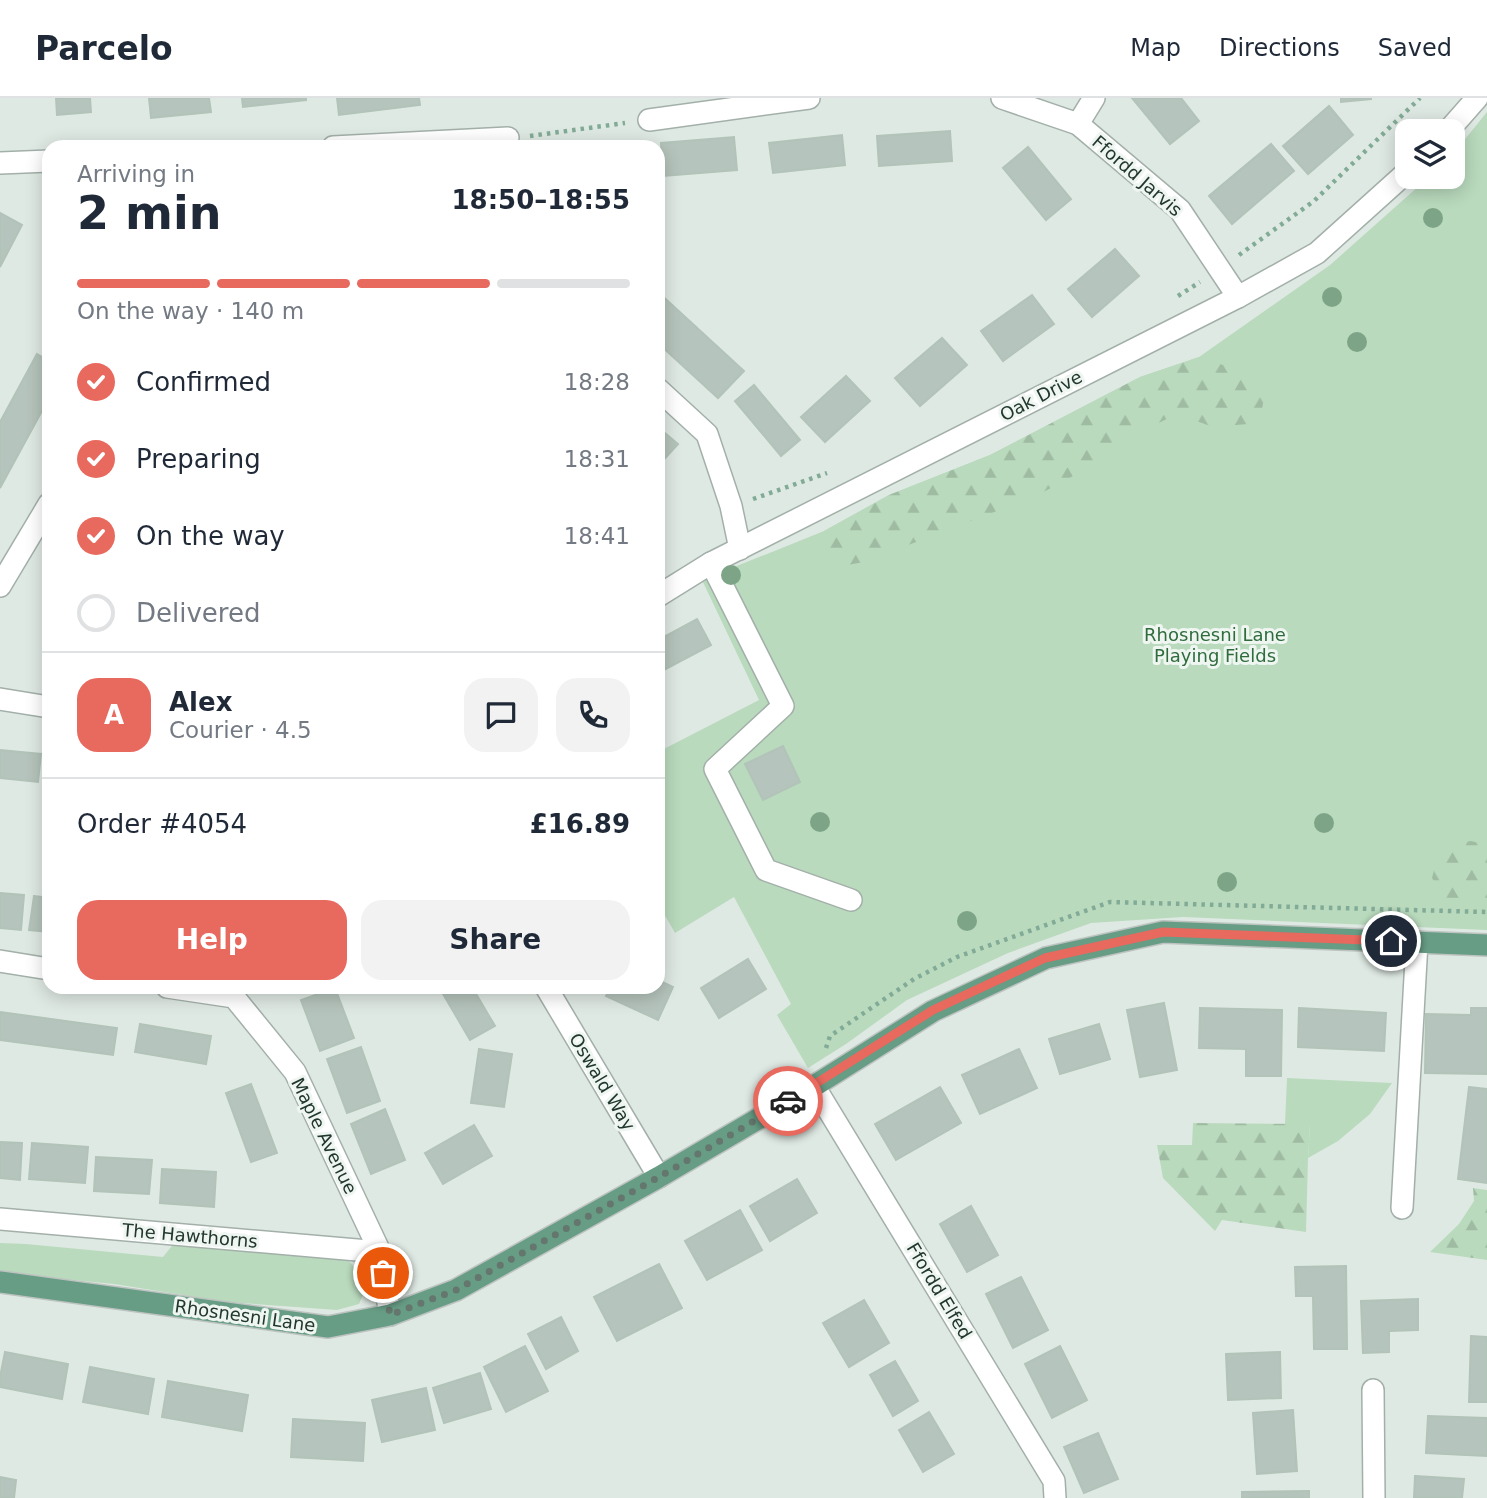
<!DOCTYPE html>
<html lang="en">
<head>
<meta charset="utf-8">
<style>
	:root { --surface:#fff; --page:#f2f2f3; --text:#1f2937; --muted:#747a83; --line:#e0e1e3; --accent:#e8695e }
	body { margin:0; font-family:"DejaVu Sans",sans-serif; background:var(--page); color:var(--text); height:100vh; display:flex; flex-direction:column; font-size:26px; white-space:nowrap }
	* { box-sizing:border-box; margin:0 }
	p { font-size:23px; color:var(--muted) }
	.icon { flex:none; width:38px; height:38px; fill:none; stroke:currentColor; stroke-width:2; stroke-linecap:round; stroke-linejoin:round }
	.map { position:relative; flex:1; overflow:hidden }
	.side { position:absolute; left:42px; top:42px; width:623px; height:854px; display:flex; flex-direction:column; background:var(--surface); border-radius:21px; box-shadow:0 4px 18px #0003 }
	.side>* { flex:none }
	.controls { position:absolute; left:1395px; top:21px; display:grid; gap:14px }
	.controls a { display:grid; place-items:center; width:70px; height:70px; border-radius:14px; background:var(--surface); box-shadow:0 4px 18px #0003; font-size:35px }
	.pin { position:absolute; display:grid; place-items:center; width:60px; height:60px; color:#fff; margin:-30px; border:4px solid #fff; border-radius:50%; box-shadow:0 2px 7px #0007 }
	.courier { position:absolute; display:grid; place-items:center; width:70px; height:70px; margin:-35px; border:5px solid #e8695e; border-radius:50%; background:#fff; color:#222; box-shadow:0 2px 9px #0007 }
	.summary em { font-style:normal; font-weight:700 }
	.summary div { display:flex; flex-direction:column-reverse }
	.summary { display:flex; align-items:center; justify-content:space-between; height:119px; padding:0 35px }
	h1 { font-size:46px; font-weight:700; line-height:52px }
	.bar { display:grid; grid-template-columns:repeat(4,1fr); gap:10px 7px; align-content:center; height:84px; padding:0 35px }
	.bar i { height:9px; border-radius:5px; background:var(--line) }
	.bar .on { background:var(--accent) }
	.bar p { grid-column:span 4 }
	.line { display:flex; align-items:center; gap:18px; padding:0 35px; border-top:2px solid var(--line) }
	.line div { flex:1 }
	.round { display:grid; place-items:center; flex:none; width:74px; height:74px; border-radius:21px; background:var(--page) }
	ol { padding:0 35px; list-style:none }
	li { display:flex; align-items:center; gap:21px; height:77px }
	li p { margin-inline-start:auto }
	li .icon { padding:7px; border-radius:50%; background:var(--accent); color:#fff; stroke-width:4 }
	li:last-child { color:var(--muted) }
	li i { width:38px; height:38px; border:4px solid var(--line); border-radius:50% }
	.action { display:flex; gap:14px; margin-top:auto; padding:14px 35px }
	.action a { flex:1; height:80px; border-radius:21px; background:var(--accent); color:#fff; font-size:28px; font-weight:700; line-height:80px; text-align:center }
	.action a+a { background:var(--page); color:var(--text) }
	header { display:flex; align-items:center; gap:42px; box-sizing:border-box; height:98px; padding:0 35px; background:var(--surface); border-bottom:2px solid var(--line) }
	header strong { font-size:33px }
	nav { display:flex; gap:38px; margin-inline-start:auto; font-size:24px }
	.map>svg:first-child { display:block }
	.green { fill:#b9dabd }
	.forest { fill:url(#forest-firs) }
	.building { fill:#b5c4bc; stroke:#b2c3b9; stroke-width:2 }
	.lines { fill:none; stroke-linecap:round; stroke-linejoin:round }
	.minor-casing { stroke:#a3b0a9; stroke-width:24 }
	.major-casing { stroke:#bdc3c0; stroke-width:24 }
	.path { stroke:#82ab97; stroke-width:4.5; stroke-dasharray:3.5 5; stroke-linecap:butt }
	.minor { stroke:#fff; stroke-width:21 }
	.major { stroke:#679c85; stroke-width:21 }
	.tree { fill:#7ea487 }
	.done { stroke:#64766d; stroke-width:7; stroke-dasharray:0 12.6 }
	.route { stroke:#e8695e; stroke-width:9 }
	.labels { text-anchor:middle; stroke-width:6; stroke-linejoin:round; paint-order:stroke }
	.street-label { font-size:18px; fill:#22382e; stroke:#eff6f2 }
	.park-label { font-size:18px; fill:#2f6c3c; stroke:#eff6f2 }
</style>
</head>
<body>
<header>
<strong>Parcelo</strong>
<nav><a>Map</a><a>Directions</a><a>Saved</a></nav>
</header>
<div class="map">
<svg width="1487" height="1400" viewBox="0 0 1487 1400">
	<defs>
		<pattern id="forest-firs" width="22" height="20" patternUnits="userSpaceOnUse" patternTransform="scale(1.75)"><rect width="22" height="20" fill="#b9dabd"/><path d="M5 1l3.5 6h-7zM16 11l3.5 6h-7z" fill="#9fbca3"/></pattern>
	</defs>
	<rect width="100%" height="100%" fill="#dfe9e3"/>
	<g class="green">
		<path d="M 1487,14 L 1487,832 L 1183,819 L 1091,825 L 1008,855 L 907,902 L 846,946 L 808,970 L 777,917 L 791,906 L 734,799 L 675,835 L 658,805 L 658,654 L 759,602 L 702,482 L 824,433 L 889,397 L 990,357 L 1140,279 L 1199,259 L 1330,167 L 1429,79 L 1452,79 L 1453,56 Z"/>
		<path d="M 1287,980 L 1392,985 L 1370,1016 L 1338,1043 L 1308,1060 L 1310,1026 L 1285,1026 Z"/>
		<path d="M 175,1144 L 344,1159 L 352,1166 L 365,1192 L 359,1206 L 337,1212 L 227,1204 L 114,1186 L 0,1175 L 0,1145 L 26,1146 L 163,1159 Z"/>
	</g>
	<g class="forest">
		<path d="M 1199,259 L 1268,282 L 1259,325 L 1213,329 L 1177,316 L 1134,337 L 1099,364 L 1036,398 L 864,464 L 836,469 L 819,453 L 824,433 L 889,397 L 990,357 L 1140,279 Z"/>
		<path d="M 1471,743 L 1487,747 L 1487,805 L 1449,806 L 1432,780 L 1440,749 Z"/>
		<path d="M 1193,1025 L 1310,1026 L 1308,1060 L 1306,1134 L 1222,1122 L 1215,1133 L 1163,1080 L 1157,1047 L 1192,1047 Z"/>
		<path d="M 1473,1090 L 1487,1092 L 1487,1162 L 1430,1154 L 1459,1126 L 1474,1103 Z"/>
	</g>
	<g class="building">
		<path d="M 56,0 L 90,0 L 91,14 L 57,17 Z"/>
		<path d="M 149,0 L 209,0 L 211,14 L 151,20 Z"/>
		<path d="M 242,0 L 306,0 L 306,2 L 243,9 Z"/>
		<path d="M 337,0 L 419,0 L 420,7 L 339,17 Z"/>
		<path d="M 1132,0 L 1181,0 L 1199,23 L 1170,46 Z"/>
		<path d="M 1341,0 L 1371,0 L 1371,1 L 1341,4 Z"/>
		<path d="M 1329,8 L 1353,37 L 1308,76 L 1283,48 Z"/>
		<path d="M 950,33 L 952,63 L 879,68 L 877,38 Z"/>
		<path d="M 842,37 L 845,67 L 773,75 L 769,45 Z"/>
		<path d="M 734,39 L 737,72 L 663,78 L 661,45 Z"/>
		<path d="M 1271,46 L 1294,73 L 1232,126 L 1209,98 Z"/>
		<path d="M 1028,49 L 1071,101 L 1046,122 L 1003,70 Z"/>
		<path d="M 0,115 L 22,127 L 0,169 Z"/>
		<path d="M 1115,151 L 1139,178 L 1092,219 L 1068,191 Z"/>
		<path d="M 658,194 L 744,273 L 718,300 L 658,245 Z"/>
		<path d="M 1032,197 L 1054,226 L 1003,263 L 981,233 Z"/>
		<path d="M 942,240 L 967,267 L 920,308 L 895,280 Z"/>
		<path d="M 37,256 L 49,263 L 49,300 L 0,390 L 0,324 Z"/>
		<path d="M 846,278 L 870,303 L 825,344 L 801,319 Z"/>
		<path d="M 754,287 L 800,342 L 781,358 L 735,303 Z"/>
		<path d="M 659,330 L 678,346 L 658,368 L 658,331 Z"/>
		<path d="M 697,521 L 711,547 L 658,575 L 658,542 Z"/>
		<path d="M 783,648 L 800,684 L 763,702 L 745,666 Z"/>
		<path d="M 0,652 L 41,656 L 38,684 L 0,680 Z"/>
		<path d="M 0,795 L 24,797 L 21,832 L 0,830 Z"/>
		<path d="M 34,798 L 49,800 L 49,834 L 29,832 Z"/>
		<path d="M 748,861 L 766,891 L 719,920 L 701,890 Z"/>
		<path d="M 658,882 L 673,889 L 658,922 L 606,898 L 611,889 L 658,889 Z"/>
		<path d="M 439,889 L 472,889 L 495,928 L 470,942 Z"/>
		<path d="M 335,890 L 354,940 L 320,953 L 301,902 Z"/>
		<path d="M 1164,905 L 1177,972 L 1140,979 L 1127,912 Z"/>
		<path d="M 1200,910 L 1282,912 L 1281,978 L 1246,978 L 1246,951 L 1199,950 Z"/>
		<path d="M 1299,910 L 1386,915 L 1384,953 L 1298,949 Z"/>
		<path d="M 1471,910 L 1487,910 L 1487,976 L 1425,975 L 1426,916 L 1471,917 Z"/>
		<path d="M 0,914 L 117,930 L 113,957 L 0,942 Z"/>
		<path d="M 140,926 L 211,938 L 206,966 L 135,954 Z"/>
		<path d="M 1099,926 L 1110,961 L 1060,976 L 1049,941 Z"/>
		<path d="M 361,949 L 380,1003 L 347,1015 L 327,961 Z"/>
		<path d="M 479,951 L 512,956 L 504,1009 L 471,1005 Z"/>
		<path d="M 1019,951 L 1037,990 L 980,1016 L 962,977 Z"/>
		<path d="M 251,986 L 277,1055 L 251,1064 L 226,995 Z"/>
		<path d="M 940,989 L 961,1025 L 896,1062 L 875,1026 Z"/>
		<path d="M 1469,989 L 1487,991 L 1487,1085 L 1458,1081 Z"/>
		<path d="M 385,1011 L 405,1062 L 371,1076 L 351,1026 Z"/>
		<path d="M 474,1027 L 492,1058 L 443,1086 L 425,1055 Z"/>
		<path d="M 0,1044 L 22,1045 L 20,1082 L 0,1080 Z"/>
		<path d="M 32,1045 L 88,1049 L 85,1085 L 29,1081 Z"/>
		<path d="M 96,1059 L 152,1062 L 149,1096 L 94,1093 Z"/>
		<path d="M 162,1071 L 216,1074 L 214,1109 L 160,1105 Z"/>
		<path d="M 797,1081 L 817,1115 L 770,1143 L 750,1108 Z"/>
		<path d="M 971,1108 L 998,1157 L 967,1174 L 940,1126 Z"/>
		<path d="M 740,1112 L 762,1152 L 707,1182 L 685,1143 Z"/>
		<path d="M 659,1166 L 682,1210 L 617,1243 L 594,1199 Z"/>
		<path d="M 1346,1168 L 1347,1251 L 1314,1251 L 1313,1198 L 1296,1198 L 1295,1169 Z"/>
		<path d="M 1021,1179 L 1048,1232 L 1013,1250 L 986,1196 Z"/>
		<path d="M 1418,1201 L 1418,1232 L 1389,1233 L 1389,1254 L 1363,1255 L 1361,1203 Z"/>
		<path d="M 864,1202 L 889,1245 L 849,1269 L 823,1225 Z"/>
		<path d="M 561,1219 L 578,1253 L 546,1271 L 528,1236 Z"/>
		<path d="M 1471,1238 L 1487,1239 L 1487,1304 L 1469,1304 Z"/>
		<path d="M 525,1248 L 548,1293 L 506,1314 L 484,1269 Z"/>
		<path d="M 1060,1248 L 1087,1302 L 1052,1320 L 1025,1266 Z"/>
		<path d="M 5,1254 L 68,1266 L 62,1301 L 0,1289 L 0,1279 Z"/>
		<path d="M 1280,1254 L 1281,1300 L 1228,1302 L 1226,1256 Z"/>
		<path d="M 895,1263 L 918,1303 L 893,1318 L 870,1277 Z"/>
		<path d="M 90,1269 L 154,1281 L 148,1316 L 83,1304 Z"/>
		<path d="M 480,1275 L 491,1311 L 444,1325 L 433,1290 Z"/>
		<path d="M 168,1283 L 248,1297 L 242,1333 L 162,1319 Z"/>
		<path d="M 426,1290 L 435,1332 L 382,1344 L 372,1302 Z"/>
		<path d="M 1293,1312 L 1297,1373 L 1257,1376 L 1253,1315 Z"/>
		<path d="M 929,1314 L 954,1356 L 923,1374 L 899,1332 Z"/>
		<path d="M 1428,1318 L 1487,1320 L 1487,1358 L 1426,1355 Z"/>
		<path d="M 293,1321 L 365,1325 L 363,1363 L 291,1359 Z"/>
		<path d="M 1098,1335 L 1118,1381 L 1084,1395 L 1064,1349 Z"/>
		<path d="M 1415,1378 L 1464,1381 L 1462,1400 L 1414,1400 Z"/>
		<path d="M 0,1379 L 16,1382 L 14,1400 L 0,1400 Z"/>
		<path d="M 1309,1393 L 1309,1400 L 1242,1400 L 1242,1394 Z"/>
	</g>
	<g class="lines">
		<g class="minor-casing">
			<g id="minor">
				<path d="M 1002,0 L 1078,26 L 1180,112 L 1238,199"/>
				<path d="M 649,22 L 809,0"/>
				<path d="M 1078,26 L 1094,0"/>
				<path d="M 1448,33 L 1477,0"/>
				<path d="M 333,49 L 508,40"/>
				<path d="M 0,65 L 49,63"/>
				<path d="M 658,291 L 707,336 L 731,408 L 740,451"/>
				<path d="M 711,465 L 783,608 L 715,671 L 766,772 L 851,802"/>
				<path d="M 0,488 L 49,406"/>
				<path d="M 658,498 L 711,465 L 1238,199 L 1317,155 L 1407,74"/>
				<path d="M 0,601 L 49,609"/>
				<path d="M 0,863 L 49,871"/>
				<path d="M 167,889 L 234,899 L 295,974 L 380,1154 L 390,1217"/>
				<path d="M 546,889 L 659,1079"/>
				<path d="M 814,988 L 1054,1383 L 1055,1400"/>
				<path d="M 1402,1110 L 1417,844"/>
				<path d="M 0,1121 L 380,1154"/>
				<path d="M 1373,1292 L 1374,1400"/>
			</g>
		</g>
		<g class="major-casing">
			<path id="major" d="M 0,1184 L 328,1229 L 390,1217 L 456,1192 L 659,1079 L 814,988 L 933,913 L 1046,860 L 1163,834 L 1487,847"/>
		</g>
		<g class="path">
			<path d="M 530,38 L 625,25"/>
			<path d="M 1239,157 L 1314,103 L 1420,0"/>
			<path d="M 1178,198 L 1200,184"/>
			<path d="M 753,401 L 827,375"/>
			<path d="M 826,950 L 830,938 L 914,881 L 957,859 L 1110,804 L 1487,814"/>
		</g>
		<use href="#minor" class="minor"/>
		<use href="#major" class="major"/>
	</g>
	<g class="tree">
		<circle cx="1433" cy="120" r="10"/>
		<circle cx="1332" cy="199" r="10"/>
		<circle cx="1357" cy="244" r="10"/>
		<circle cx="731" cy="477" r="10"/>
		<circle cx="820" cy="724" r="10"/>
		<circle cx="1324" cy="725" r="10"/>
		<circle cx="1227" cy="784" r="10"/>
		<circle cx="967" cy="823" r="10"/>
	</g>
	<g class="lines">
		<path class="done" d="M 383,1175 L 390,1217 L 456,1192 L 659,1079 L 788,1003"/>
		<path class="route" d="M 788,1003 L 933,912 L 1045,860 L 1163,834 L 1391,843"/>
	</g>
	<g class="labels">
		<g class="street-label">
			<text transform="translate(1137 78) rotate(41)" y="6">Ffordd Jarvis</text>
			<text transform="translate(1041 298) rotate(-27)" y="6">Oak Drive</text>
			<text transform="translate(602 984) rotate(59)" y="6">Oswald Way</text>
			<text transform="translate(324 1038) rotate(64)" y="6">Maple Avenue</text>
			<text transform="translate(190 1138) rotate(5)" y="6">The Hawthorns</text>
			<text transform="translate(939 1193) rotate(59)" y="6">Ffordd Elfed</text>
			<text transform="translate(245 1218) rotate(8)" y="6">Rhosnesni Lane</text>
		</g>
		<g class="park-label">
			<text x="1215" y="543">Rhosnesni Lane<tspan x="1215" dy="21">Playing Fields</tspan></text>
		</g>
	</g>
</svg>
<div class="controls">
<a><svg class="icon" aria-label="layers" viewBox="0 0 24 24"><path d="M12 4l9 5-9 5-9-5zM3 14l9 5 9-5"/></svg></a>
</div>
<div class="pin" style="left:383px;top:1175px;background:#ea580c"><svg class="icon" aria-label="bag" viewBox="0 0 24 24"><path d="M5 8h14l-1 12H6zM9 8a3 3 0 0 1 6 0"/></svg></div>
<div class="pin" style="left:1391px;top:843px;background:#1f2937"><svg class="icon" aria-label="home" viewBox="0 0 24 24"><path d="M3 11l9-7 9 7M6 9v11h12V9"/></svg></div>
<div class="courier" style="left:788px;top:1003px"><svg class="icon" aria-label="car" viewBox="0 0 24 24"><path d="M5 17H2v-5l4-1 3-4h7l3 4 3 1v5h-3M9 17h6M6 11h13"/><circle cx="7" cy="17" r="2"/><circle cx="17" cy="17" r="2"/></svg></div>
<section class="side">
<div class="summary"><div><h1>2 min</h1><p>Arriving in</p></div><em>18:50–18:55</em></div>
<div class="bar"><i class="on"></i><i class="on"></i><i class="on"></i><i></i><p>On the way · 140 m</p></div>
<ol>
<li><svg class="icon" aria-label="check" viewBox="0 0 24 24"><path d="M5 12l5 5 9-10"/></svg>Confirmed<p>18:28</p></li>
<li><svg class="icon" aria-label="check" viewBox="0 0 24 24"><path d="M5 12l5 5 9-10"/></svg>Preparing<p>18:31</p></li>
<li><svg class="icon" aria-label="check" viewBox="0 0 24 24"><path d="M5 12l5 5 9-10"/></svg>On the way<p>18:41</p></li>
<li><i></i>Delivered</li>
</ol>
<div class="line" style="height:126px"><b class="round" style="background:var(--accent);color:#fff">A</b><div><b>Alex</b><p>Courier · 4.5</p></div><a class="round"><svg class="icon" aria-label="chat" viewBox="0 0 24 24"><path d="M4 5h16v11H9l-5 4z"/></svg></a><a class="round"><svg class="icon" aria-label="phone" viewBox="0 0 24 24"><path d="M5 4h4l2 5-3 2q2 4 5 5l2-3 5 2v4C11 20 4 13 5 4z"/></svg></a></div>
<div class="line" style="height:91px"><div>Order #4054</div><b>£16.89</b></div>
<div class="action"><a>Help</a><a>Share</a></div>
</section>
</div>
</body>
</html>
